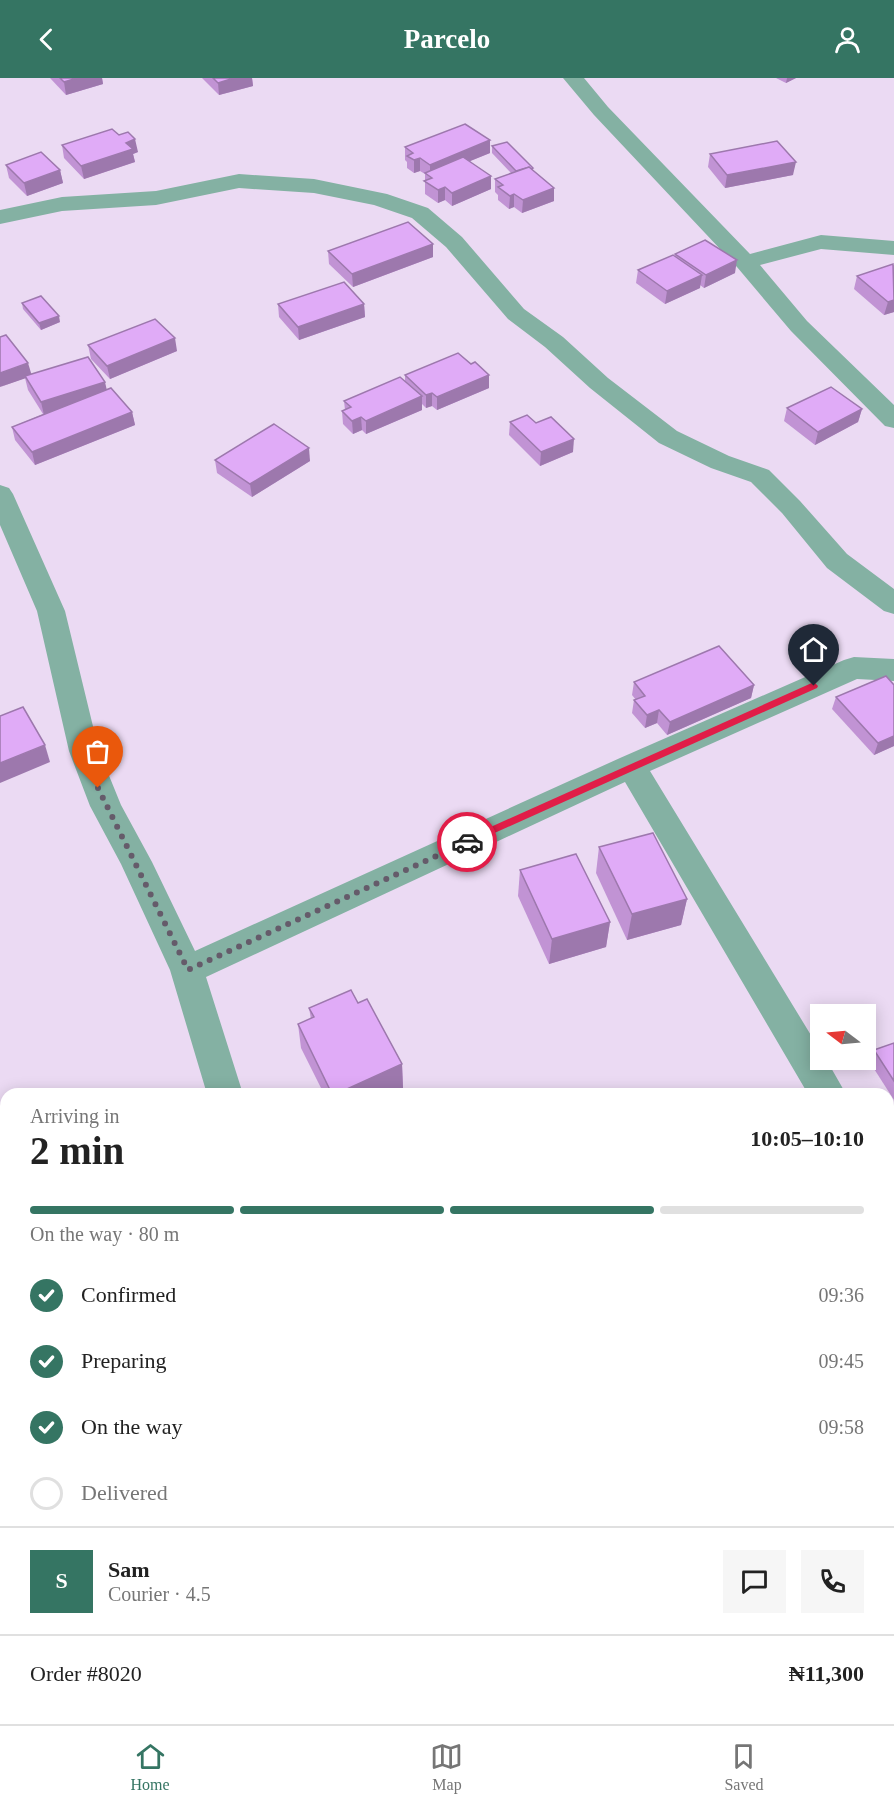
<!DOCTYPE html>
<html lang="en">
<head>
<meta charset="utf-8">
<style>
	:root { --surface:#fff; --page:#f6f6f6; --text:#222; --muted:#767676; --line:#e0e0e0; --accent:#357563 }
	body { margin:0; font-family:Georgia,serif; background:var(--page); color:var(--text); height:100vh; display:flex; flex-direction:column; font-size:22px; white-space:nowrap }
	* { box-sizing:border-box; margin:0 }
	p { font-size:20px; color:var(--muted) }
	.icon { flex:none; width:33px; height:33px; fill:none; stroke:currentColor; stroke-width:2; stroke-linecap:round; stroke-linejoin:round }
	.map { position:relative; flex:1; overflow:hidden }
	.side { position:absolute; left:0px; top:1010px; width:894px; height:638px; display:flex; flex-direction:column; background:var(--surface); border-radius:18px 18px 0 0; box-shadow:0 3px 15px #0003 }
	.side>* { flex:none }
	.needle { width:39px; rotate:286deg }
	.buttons { position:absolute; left:810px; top:926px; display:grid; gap:12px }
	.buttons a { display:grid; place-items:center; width:66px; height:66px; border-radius:0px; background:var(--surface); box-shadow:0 3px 15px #0003; font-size:30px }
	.pin { position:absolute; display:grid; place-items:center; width:51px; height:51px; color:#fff; margin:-62px -26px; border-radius:50% 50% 50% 0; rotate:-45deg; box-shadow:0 0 6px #0007 }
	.pin .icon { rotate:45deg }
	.courier { position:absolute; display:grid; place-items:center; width:60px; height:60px; margin:-30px; border:4px solid #e11d48; border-radius:50%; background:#fff; color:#222; box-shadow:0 2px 8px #0007 }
	.head em { font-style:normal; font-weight:700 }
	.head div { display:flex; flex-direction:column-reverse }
	.head { display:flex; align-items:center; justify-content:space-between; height:102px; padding:0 30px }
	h1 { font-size:39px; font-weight:700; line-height:45px }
	.bar { display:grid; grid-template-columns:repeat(4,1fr); gap:9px 6px; align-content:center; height:72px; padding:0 30px }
	.bar i { height:8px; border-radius:4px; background:var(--line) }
	.bar .active { background:var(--accent) }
	.bar p { grid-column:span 4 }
	.line { display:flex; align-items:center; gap:15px; padding:0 30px; border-top:2px solid var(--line) }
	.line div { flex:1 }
	.round { display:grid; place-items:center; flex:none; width:63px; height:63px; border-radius:0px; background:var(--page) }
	ol { padding:0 30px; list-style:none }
	li { display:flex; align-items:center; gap:18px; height:66px }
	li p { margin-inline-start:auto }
	li .icon { padding:6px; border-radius:50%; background:var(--accent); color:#fff; stroke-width:4 }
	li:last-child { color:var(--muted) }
	li i { width:33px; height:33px; border:3px solid var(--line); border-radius:50% }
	header { display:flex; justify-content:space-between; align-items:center; height:78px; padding:0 30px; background:var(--accent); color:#fff; font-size:27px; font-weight:700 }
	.dock { display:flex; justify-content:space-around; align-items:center; height:84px; border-top:2px solid var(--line); background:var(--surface); font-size:16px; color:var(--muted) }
	.dock a { display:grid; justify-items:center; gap:3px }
	.dock .active { color:var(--accent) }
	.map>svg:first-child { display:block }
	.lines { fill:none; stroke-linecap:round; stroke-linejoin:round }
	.minor { fill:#84b1a3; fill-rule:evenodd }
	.wall { fill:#c193d4 }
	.shaded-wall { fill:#9d78ad }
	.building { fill:#e0abf7; stroke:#9d78ad; stroke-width:1.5 }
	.route { fill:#e11d48 }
	.done { stroke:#655b6a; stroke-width:6; stroke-dasharray:0 10.8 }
</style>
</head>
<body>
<header><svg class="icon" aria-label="back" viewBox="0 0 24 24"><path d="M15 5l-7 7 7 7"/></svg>Parcelo<svg class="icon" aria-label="person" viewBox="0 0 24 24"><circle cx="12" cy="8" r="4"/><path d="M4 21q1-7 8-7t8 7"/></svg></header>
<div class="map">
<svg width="894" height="1646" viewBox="0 0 894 1646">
	<rect width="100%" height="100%" fill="#ebdaf3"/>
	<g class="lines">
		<g class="minor">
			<path d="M 563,0 L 584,0 L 608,29 L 750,176 L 821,157 L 894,163 L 894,177 L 821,171 L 760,187 L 807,243 L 894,327 L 894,350 L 885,348 L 791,253 L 737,189 L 594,37 Z"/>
			<path d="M 239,96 L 314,101 L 387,116 L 428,130 L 462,159 L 524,231 L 563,259 L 608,300 L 677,353 L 729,378 L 769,392 L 800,423 L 847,476 L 894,511 L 894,536 L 884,533 L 827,490 L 782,435 L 751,404 L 711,390 L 659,365 L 590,310 L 545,269 L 508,241 L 446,169 L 412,140 L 374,127 L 314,115 L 239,110 L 156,127 L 62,133 L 0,146 L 0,132 L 62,119 L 156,113 Z"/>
			<path d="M 0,407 L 9,410 L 13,416 L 65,533 L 99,673 L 121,727 L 152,784 L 195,873 L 620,680 L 844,582 L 854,579 L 894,581 L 894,603 L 857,601 L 650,693 L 820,972 L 820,981 L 826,981 L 846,1016 L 808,1016 L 625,704 L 206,899 L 243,1016 L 207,1016 L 170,892 L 121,786 L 90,728 L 69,673 L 37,533 L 0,447 Z"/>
			<path d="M 888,1099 L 894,1102 L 894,1145 L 888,1142 Z"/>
			<path d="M 6,1211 L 6,1249 L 0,1250 L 0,1212 Z"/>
			<path d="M 894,1485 L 894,1531 L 888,1534 L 888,1488 Z"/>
			<path d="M 405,1641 L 451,1641 L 453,1646 L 407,1646 Z"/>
			<path d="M 693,1641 L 743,1641 L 741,1646 L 691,1646 Z"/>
		</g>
	</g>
	<g class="wall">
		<path d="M 50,0 L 102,0 L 103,6 L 66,17 Z"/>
		<path d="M 202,0 L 252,0 L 253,8 L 219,17 Z"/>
		<path d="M 776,0 L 796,0 L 786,5 Z"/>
		<path d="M 119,57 L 138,74 L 133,76 L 135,84 L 84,101 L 64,80 L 62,67 Z"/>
		<path d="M 492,68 L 533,90 L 533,92 L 554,110 L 554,123 L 522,135 L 514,129 L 509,131 L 498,122 L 498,117 L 495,114 L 495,101 L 511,95 L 492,75 Z"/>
		<path d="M 405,69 L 490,75 L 470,83 L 491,111 L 452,128 L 445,122 L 438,125 L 425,116 L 425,96 L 420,93 L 414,95 L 407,90 L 407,84 L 405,82 Z"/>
		<path d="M 710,76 L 793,97 L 725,110 L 708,89 Z"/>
		<path d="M 6,87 L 60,92 L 63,105 L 27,118 L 9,100 Z"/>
		<path d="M 433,166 L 433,179 L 353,209 L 329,186 L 328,173 Z"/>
		<path d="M 675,176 L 735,195 L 704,210 L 700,207 L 700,210 L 665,226 L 636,205 L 638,192 L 675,179 Z"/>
		<path d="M 894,187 L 894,234 L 884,237 L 854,211 L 857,198 Z"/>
		<path d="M 22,225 L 60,244 L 41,252 L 23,231 Z"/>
		<path d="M 278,226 L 364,226 L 365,239 L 299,262 L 279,239 Z"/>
		<path d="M 88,267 L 177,273 L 110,301 L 91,281 Z"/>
		<path d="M 471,286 L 489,297 L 489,310 L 437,332 L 432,328 L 426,330 L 422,326 L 422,332 L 366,356 L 362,352 L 353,356 L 343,346 L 342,333 L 345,332 L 344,323 L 405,304 L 405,297 Z"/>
		<path d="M 31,296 L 107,311 L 132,334 L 135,347 L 35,387 L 15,362 L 12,349 L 43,336 L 28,312 L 25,300 L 0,309 Z"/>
		<path d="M 787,330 L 862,331 L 858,344 L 815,367 L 784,343 Z"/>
		<path d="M 510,344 L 536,345 L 573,374 L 540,388 L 509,357 Z"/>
		<path d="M 215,382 L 310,383 L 252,419 L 217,395 Z"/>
		<path d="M 634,604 L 754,607 L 751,620 L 667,657 L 657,645 L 645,650 L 632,635 L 634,622 L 636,622 L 632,617 Z"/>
		<path d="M 836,619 L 894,668 L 874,677 L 832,631 Z"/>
		<path d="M 599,769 L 687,821 L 681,847 L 627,862 L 596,795 Z"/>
		<path d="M 520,792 L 610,844 L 606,869 L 549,886 L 518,818 Z"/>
		<path d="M 358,925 L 402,986 L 403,1010 L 390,1016 L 324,1016 L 301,970 L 298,946 L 311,941 L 309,930 Z"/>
		<path d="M 894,965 L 894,1022 L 869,983 L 874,972 Z"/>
	</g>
	<g class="shaded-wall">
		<path d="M 77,0 L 102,0 L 103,6 L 66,17 L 64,4 Z"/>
		<path d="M 234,0 L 252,0 L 253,8 L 219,17 L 218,5 Z"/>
		<path d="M 787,0 L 796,0 L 786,5 Z"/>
		<path d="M 135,61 L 138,74 L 133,76 L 135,84 L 84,101 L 81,88 L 126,65 Z"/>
		<path d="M 490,62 L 490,75 L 431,99 L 430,98 L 430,87 Z"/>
		<path d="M 420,80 L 420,93 L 414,95 L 414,82 Z"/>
		<path d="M 796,84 L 793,97 L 725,110 L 727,97 Z"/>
		<path d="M 60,92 L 63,105 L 27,118 L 24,105 Z"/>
		<path d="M 491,98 L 491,111 L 452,128 L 452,115 Z"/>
		<path d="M 445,109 L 445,122 L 438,125 L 438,112 Z"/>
		<path d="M 554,110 L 554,123 L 522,135 L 523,122 Z"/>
		<path d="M 514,116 L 514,129 L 509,131 L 510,118 Z"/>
		<path d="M 433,166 L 433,179 L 353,209 L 352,196 Z"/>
		<path d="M 737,182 L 735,195 L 704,210 L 706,197 Z"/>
		<path d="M 702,197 L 700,210 L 665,226 L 667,213 Z"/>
		<path d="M 894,222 L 894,234 L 884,237 L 888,224 Z"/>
		<path d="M 364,226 L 365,239 L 299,262 L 298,249 Z"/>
		<path d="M 59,238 L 60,244 L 41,252 L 39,245 Z"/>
		<path d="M 175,260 L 177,273 L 110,301 L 107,288 Z"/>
		<path d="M 28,285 L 32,298 L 0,309 L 0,295 Z"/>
		<path d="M 489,297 L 489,310 L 437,332 L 437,319 Z"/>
		<path d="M 105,304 L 108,317 L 44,337 L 41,324 Z"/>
		<path d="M 432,315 L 432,328 L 426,330 L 426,317 Z"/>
		<path d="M 422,318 L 422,332 L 366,356 L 366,343 Z"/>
		<path d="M 862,331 L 858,344 L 815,367 L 818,354 Z"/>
		<path d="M 132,334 L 135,347 L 35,387 L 32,374 Z"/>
		<path d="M 361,339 L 362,352 L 353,356 L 352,343 Z"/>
		<path d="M 574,361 L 573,374 L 540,388 L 541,374 Z"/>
		<path d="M 309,370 L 310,383 L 252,419 L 250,406 Z"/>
		<path d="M 754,607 L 751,620 L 667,657 L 670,644 Z"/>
		<path d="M 659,632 L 657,645 L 645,650 L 647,637 Z"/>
		<path d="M 894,658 L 894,668 L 874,677 L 878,665 Z"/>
		<path d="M 45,667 L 50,684 L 0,705 L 0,685 Z"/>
		<path d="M 687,821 L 681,847 L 627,862 L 632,836 Z"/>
		<path d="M 610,844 L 606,869 L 549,886 L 552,861 Z"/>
		<path d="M 402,986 L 403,1010 L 390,1016 L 336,1016 Z"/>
		<path d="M 894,1260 L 894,1267 L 888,1270 L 888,1262 Z"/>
	</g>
	<g class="building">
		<path d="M 60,0 L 77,0 L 64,4 Z"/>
		<path d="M 213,0 L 234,0 L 218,5 Z"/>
		<path d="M 465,46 L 490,62 L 430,87 L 420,80 L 414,82 L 407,78 L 413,75 L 405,69 Z"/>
		<path d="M 112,51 L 119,57 L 128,54 L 135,61 L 126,65 L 133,71 L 81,88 L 62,67 Z"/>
		<path d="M 777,63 L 796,84 L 727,97 L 710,76 Z"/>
		<path d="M 507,64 L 533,90 L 531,91 L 529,89 L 516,93 L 492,68 Z"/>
		<path d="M 41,74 L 60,92 L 24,105 L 6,87 Z"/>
		<path d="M 463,79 L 491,98 L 452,115 L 445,109 L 438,112 L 424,103 L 432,100 L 425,95 Z"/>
		<path d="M 529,89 L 554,110 L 523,122 L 514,116 L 510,118 L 498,109 L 503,107 L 495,101 Z"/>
		<path d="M 408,144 L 433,166 L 352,196 L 328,173 Z"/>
		<path d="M 705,162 L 737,182 L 706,197 L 675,176 Z"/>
		<path d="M 673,177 L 702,197 L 667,213 L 638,192 Z"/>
		<path d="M 893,186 L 894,222 L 888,224 L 857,198 Z"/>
		<path d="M 344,204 L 364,226 L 298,249 L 278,226 Z"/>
		<path d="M 41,218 L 59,238 L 39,245 L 22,225 Z"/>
		<path d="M 155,241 L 175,260 L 107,288 L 88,267 Z"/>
		<path d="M 6,257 L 28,285 L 0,295 L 0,259 Z"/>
		<path d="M 458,275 L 471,286 L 475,284 L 489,297 L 437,319 L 432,315 L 426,317 L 405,297 Z"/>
		<path d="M 88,279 L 105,304 L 41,324 L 25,298 Z"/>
		<path d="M 400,299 L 422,318 L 366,343 L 361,339 L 352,343 L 342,333 L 351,329 L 344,323 Z"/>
		<path d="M 831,309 L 862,331 L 818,354 L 787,330 Z"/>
		<path d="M 111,310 L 132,334 L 32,374 L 12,349 Z"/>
		<path d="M 527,337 L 536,345 L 551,339 L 574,361 L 541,374 L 510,344 Z"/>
		<path d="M 274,346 L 309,370 L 250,406 L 215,382 Z"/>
		<path d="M 719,568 L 754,607 L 670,644 L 659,632 L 647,637 L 634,622 L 645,618 L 634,604 Z"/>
		<path d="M 886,598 L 894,607 L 894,658 L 878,665 L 836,619 Z"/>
		<path d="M 23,629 L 45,667 L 0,685 L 0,638 Z"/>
		<path d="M 653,755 L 687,821 L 632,836 L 599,769 Z"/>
		<path d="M 576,776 L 610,844 L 552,861 L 520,792 Z"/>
		<path d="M 351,912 L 358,925 L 367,921 L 402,986 L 336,1016 L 332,1016 L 298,946 L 314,939 L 309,930 Z"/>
		<path d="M 894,965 L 894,1003 L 874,972 Z"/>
		<path d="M 888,1231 L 894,1242 L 894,1260 L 888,1262 Z"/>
	</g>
	<path class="route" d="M 814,604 L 818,608 L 817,610 L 470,766 L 464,766 L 462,764 L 464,761 Z"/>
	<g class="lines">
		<path class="done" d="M 98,710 L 188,892 L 467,764"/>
	</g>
</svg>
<div class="buttons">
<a><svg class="needle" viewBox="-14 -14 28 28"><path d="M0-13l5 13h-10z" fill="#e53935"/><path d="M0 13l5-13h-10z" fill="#767676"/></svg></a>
</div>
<div class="pin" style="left:98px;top:710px;background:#ea580c"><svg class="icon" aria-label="bag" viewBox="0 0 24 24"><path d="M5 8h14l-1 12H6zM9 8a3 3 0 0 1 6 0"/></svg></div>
<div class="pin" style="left:814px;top:608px;background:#1f2937"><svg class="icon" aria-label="home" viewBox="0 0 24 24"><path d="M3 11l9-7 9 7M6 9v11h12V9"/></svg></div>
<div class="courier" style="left:467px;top:764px"><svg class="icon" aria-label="car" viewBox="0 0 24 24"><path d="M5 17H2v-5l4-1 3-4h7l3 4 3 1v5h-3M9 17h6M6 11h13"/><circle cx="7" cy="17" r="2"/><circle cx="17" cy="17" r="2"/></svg></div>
<section class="side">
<div class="head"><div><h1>2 min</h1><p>Arriving in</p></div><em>10:05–10:10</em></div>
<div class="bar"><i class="active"></i><i class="active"></i><i class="active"></i><i></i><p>On the way · 80 m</p></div>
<ol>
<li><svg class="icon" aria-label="check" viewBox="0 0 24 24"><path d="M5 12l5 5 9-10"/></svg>Confirmed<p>09:36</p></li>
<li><svg class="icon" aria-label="check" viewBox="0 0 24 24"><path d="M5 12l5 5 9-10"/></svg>Preparing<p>09:45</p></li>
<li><svg class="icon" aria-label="check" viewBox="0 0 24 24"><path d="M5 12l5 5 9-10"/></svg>On the way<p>09:58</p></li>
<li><i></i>Delivered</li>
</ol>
<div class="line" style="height:108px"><b class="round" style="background:var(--accent);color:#fff">S</b><div><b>Sam</b><p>Courier · 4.5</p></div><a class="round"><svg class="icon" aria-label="chat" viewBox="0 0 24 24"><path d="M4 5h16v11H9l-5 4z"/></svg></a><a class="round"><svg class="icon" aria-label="phone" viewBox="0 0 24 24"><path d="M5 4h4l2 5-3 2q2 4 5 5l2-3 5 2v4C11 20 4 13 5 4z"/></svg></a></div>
<div class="line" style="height:78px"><div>Order #8020</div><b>₦11,300</b></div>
</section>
</div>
<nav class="dock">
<a class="active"><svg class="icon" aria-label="home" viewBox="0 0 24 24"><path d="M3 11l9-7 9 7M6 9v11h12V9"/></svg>Home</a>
<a><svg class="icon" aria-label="map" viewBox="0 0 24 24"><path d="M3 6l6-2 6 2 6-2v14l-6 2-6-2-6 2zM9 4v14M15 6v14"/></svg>Map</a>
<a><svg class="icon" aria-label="saved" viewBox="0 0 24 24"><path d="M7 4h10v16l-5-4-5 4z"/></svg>Saved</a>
</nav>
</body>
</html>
